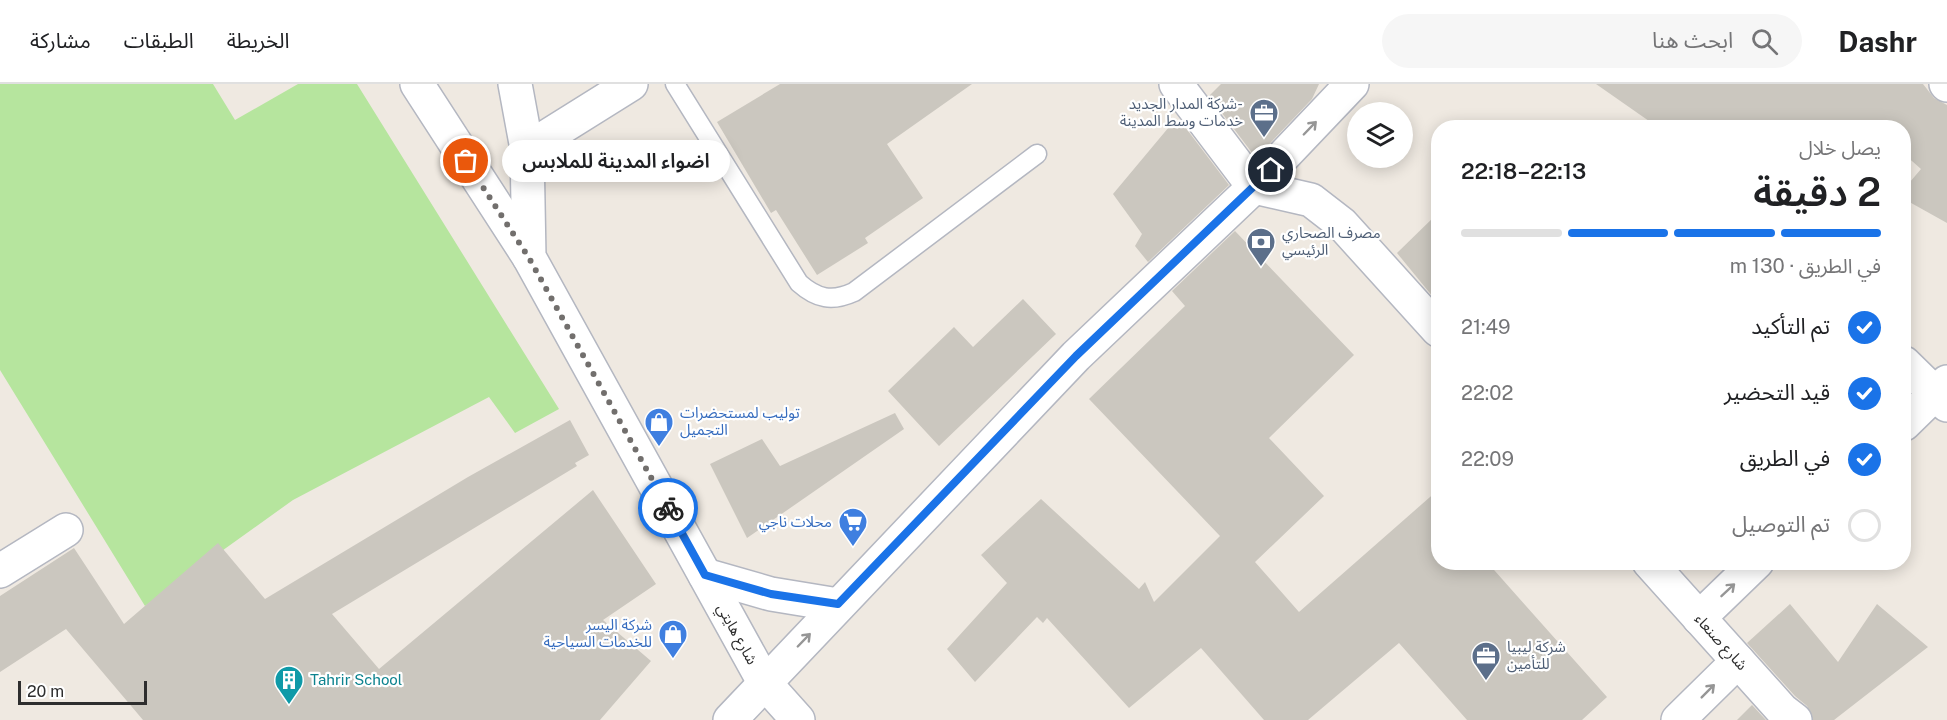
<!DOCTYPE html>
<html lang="ar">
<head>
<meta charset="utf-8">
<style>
	:root { --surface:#fff; --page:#f6f6f6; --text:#202124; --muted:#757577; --line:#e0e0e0; --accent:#1a73e8 }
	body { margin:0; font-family:"Public Sans","Noto Sans Arabic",sans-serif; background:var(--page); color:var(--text); direction:rtl; height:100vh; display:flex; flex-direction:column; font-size:22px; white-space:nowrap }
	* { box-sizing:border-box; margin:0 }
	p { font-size:20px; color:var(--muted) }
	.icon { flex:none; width:33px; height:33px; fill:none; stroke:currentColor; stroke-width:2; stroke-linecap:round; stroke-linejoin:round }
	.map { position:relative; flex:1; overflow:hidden; direction:ltr }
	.sheet { position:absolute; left:1431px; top:36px; width:480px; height:450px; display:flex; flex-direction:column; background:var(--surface); border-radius:24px; box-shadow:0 3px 15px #0003; direction:rtl }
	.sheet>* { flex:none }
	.controls { position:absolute; left:1347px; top:18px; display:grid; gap:12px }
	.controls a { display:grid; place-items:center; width:66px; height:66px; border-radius:50%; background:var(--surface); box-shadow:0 3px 15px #0003; font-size:30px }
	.scale { position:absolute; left:18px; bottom:15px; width:129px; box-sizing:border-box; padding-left:6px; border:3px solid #2e2e2e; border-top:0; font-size:16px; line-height:21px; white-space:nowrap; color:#2e2e2e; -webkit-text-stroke:4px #fff; paint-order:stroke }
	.pin { position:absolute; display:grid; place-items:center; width:51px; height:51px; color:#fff; margin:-26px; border:3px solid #fff; border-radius:50%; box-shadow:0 2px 6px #0007 }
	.courier { position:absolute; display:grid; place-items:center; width:60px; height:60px; margin:-30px; border:4px solid #1a73e8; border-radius:50%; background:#fff; color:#222; box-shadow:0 2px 8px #0007 }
	.bubble { position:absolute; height:42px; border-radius:21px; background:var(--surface); box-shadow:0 3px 15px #0003; font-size:20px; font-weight:600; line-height:42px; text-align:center; direction:rtl }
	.head em { font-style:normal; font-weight:600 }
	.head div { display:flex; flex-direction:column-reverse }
	.head { display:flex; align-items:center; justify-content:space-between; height:102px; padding:0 30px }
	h1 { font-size:39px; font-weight:600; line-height:45px }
	.bar { display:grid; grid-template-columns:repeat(4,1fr); gap:9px 6px; align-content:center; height:72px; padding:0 30px }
	.bar i { height:8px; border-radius:4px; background:var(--line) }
	.bar .selected { background:var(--accent) }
	.bar p { grid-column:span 4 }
	ol { padding:0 30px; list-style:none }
	li { display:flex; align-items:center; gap:18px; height:66px }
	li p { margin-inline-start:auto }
	li .icon { padding:6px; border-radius:50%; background:var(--accent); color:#fff; stroke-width:4 }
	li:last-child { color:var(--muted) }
	li i { width:33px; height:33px; border:3px solid var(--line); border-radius:50% }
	header { display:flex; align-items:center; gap:36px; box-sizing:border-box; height:84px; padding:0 30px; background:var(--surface); border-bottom:2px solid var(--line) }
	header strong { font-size:28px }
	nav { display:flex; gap:33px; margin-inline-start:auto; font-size:21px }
	.search { width:420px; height:54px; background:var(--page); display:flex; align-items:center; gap:15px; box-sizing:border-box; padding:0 21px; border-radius:33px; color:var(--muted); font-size:22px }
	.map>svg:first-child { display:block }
	.green { fill:#b6e59e }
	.building { fill:#cbc7bf }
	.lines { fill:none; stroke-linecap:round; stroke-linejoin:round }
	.service-casing { stroke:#b4b7c1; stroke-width:21 }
	.minor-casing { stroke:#b4b7c1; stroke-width:36 }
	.tertiary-casing { stroke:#b4b7c1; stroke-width:36 }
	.service { stroke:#fff; stroke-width:18 }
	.minor { stroke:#fff; stroke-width:33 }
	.tertiary { stroke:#fff; stroke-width:33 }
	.oneway { stroke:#969696 }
	.done { stroke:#726f6d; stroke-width:6; stroke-dasharray:0 10.8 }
	.route { stroke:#1a73e8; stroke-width:8 }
	.labels { text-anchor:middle; stroke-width:4.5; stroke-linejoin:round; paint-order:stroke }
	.service-label { font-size:15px; fill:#4e5e75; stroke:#fff; text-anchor:start }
	.shop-label { font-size:15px; fill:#366cbe; stroke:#fff; text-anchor:end }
	.street-label { font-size:15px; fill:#2e2e2e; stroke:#fff }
	.culture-label { font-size:15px; fill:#0d838f; stroke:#fff; text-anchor:start }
</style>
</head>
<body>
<header>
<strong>Dashr</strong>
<div class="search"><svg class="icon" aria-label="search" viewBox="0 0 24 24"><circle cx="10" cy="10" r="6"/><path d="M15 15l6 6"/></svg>ابحث هنا</div>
<nav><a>الخريطة</a><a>الطبقات</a><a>مشاركة</a></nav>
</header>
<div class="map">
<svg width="1947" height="636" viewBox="0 0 1947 636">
	<rect width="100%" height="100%" fill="#efe9e1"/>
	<path class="green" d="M 0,0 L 213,0 L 235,36 L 298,0 L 357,0 L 559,325 L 515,349 L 489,313 L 293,416 L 145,522 L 0,286 Z"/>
	<g class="building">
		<path d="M 780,0 L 972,0 L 887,60 L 923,114 L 865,154 L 868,159 L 817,191 L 776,126 L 771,129 L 717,38 Z"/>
		<path d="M 1221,0 L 1319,0 L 1312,15 L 1256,74 L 1209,12 Z"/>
		<path d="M 1596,0 L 1923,0 L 1934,14 L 1947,21 L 1947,139 L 1904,115 L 1904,105 L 1921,85 L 1904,70 L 1904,44 L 1659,44 Z"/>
		<path d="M 1174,37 L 1179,43 L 1182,39 L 1229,101 L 1148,178 L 1135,162 L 1142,150 L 1113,110 Z"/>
		<path d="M 1438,129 L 1438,219 L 1397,169 Z"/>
		<path d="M 1235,147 L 1354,271 L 1269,354 L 1324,412 L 1255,478 L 1299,528 L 1438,406 L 1438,478 L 1487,478 L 1607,613 L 1582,636 L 1467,636 L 1399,559 L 1308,636 L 1264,636 L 1201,564 L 1129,624 L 1047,534 L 1043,539 L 1037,533 L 975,598 L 947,565 L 1007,499 L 981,471 L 1041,415 L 1139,505 L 1145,498 L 1154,518 L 1220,452 L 1089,315 L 1185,222 L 1172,207 Z"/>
		<path d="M 1023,215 L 1056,250 L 939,362 L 888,307 L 954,243 L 973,263 Z"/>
		<path d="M 895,329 L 904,345 L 747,454 L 710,380 L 762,355 L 780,382 Z"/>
		<path d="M 570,336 L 589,371 L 575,379 L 577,382 L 332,530 L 379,585 L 593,406 L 656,500 L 603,536 L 651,577 L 600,636 L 143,636 L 66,545 L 0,588 L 0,512 L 74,464 L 124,540 L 218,459 L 265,515 L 468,393 Z"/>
		<path d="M 1790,520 L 1838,578 L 1877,520 L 1928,563 L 1834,636 L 1813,636 L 1807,622 L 1795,612 L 1747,559 Z"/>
		<path d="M 1752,621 L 1766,636 L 1737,636 Z"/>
	</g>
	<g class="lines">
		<g class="service-casing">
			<path id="service" d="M 675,0 L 799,199 C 817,215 832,218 854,208 L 1037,70"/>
		</g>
		<g class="minor-casing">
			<g id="minor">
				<path d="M 1176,0 L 1254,103 L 1311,116 L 1342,140 L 1438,246"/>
				<path d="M 1946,0 L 1947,1"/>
				<path d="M 527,65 L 631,0"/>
				<path d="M 1904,279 L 1947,321"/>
				<path d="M 1904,340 L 1947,298"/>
				<path d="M 1649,478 L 1782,626 L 1795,636"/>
				<path d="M 0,487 L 66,446"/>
				<path d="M 1699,534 L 1757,478"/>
				<path d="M 730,636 L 1076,272 L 1254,103 L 1352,0"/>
				<path d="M 1678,636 L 1738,577"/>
			</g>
		</g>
		<g class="tertiary-casing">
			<g id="tertiary">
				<path d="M 417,0 L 529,173"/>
				<path d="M 515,0 L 527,65 L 529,173 L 764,598 L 798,636"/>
				<path d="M 705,491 L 771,510 L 838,521"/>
			</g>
		</g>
		<use href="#service" class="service"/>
		<use href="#minor" class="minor"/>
		<use href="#tertiary" class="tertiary"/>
	</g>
	<defs><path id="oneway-shaft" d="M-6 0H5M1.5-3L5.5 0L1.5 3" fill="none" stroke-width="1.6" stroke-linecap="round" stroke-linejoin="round" transform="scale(1.5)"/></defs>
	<g class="oneway">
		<use href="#oneway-shaft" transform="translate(1310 44) rotate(-46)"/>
		<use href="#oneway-shaft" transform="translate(1728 506) rotate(-43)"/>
		<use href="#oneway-shaft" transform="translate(804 556) rotate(-46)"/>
		<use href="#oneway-shaft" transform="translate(1708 607) rotate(-45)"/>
	</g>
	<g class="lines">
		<path class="done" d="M 466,77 L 529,174 L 668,424"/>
		<path class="route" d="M 668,424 L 705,491 L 771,510 L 838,520 L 1076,272 L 1271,86"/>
	</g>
	<defs>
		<g id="office-pin" transform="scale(1.5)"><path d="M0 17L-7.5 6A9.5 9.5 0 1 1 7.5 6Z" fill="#5c6f8a" stroke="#fff"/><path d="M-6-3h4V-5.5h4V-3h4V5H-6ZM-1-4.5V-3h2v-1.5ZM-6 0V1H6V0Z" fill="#fff"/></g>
		<g id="bank-pin" transform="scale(1.5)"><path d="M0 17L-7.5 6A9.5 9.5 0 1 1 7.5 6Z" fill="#5c6f8a" stroke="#fff"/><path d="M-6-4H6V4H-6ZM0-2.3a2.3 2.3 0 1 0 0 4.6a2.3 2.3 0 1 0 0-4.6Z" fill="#fff"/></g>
		<g id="shop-pin" transform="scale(1.5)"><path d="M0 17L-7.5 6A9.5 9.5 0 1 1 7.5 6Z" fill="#3f7fe0" stroke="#fff"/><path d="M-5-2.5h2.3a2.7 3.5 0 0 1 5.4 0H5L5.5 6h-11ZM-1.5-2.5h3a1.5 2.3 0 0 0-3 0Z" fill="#fff"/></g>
		<g id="supermarket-pin" transform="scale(1.5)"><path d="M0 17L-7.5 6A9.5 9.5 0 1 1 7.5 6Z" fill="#3f7fe0" stroke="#fff"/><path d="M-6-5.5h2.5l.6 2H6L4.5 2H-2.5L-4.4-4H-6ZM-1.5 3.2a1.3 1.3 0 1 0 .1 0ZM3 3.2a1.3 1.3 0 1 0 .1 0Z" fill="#fff"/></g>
		<g id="building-pin" transform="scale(1.5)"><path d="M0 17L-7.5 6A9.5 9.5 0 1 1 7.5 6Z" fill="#0f9aa8" stroke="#fff"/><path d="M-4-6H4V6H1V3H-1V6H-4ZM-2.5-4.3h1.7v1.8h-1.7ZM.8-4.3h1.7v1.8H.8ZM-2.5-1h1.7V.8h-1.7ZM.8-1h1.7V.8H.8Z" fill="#fff"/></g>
	</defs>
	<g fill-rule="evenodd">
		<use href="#office-pin" x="1264" y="29"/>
		<use href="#bank-pin" x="1261" y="158"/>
		<use href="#shop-pin" x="659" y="338"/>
		<use href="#supermarket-pin" x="853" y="438"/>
		<use href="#shop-pin" x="673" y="550"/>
		<use href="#office-pin" x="1486" y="572"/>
		<use href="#building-pin" x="289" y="596"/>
	</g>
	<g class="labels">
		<g class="service-label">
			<text x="1243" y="25" text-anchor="end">شركة المدار الجديد-<tspan x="1243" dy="17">خدمات وسط المدينة</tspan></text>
			<text x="1282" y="154">مصرف الصحاري<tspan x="1282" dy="17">الرئيسي</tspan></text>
			<text x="1507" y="568">شركة ليبيا<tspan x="1507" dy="17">للتأمين</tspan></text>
		</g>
		<g class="shop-label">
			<text x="680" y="334" text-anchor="start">توليب لمستحضرات<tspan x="680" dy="17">التجميل</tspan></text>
			<text x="832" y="443">محلات ناجي</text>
			<text x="652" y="546">شركة اليسر<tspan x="652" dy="17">للخدمات السياحية</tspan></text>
		</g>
		<g class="street-label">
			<text transform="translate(737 550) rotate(61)" y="5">شارع هايتي</text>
			<text transform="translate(1721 558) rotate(48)" y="5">شارع صنعاء</text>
		</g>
		<g class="culture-label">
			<text x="310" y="601">Tahrir School</text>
		</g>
	</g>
</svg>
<div class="controls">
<a><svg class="icon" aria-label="layers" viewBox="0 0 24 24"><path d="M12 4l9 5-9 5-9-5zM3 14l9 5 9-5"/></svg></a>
</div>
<div class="scale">20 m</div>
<div class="pin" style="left:466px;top:77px;background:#ea580c"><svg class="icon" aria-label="bag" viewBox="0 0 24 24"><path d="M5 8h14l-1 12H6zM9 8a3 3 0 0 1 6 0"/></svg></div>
<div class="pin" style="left:1271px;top:86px;background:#1f2937"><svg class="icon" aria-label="home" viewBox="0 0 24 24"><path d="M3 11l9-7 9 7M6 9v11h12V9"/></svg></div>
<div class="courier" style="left:668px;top:424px"><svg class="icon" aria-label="bike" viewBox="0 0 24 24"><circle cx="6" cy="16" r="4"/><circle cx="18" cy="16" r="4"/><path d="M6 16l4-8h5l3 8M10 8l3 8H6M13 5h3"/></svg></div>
<div class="bubble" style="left:502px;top:56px;width:228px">اضواء المدينة للملابس</div>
<section class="sheet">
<div class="head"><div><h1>2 دقيقة</h1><p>يصل خلال</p></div><em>22:13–22:18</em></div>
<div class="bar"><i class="selected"></i><i class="selected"></i><i class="selected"></i><i></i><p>في الطريق · 130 m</p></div>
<ol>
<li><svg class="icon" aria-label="check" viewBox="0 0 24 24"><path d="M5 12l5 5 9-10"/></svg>تم التأكيد<p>21:49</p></li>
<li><svg class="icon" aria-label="check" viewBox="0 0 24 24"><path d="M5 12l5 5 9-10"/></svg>قيد التحضير<p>22:02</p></li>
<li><svg class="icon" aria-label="check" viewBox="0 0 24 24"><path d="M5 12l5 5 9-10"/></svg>في الطريق<p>22:09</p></li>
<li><i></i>تم التوصيل</li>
</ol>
</section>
</div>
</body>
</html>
